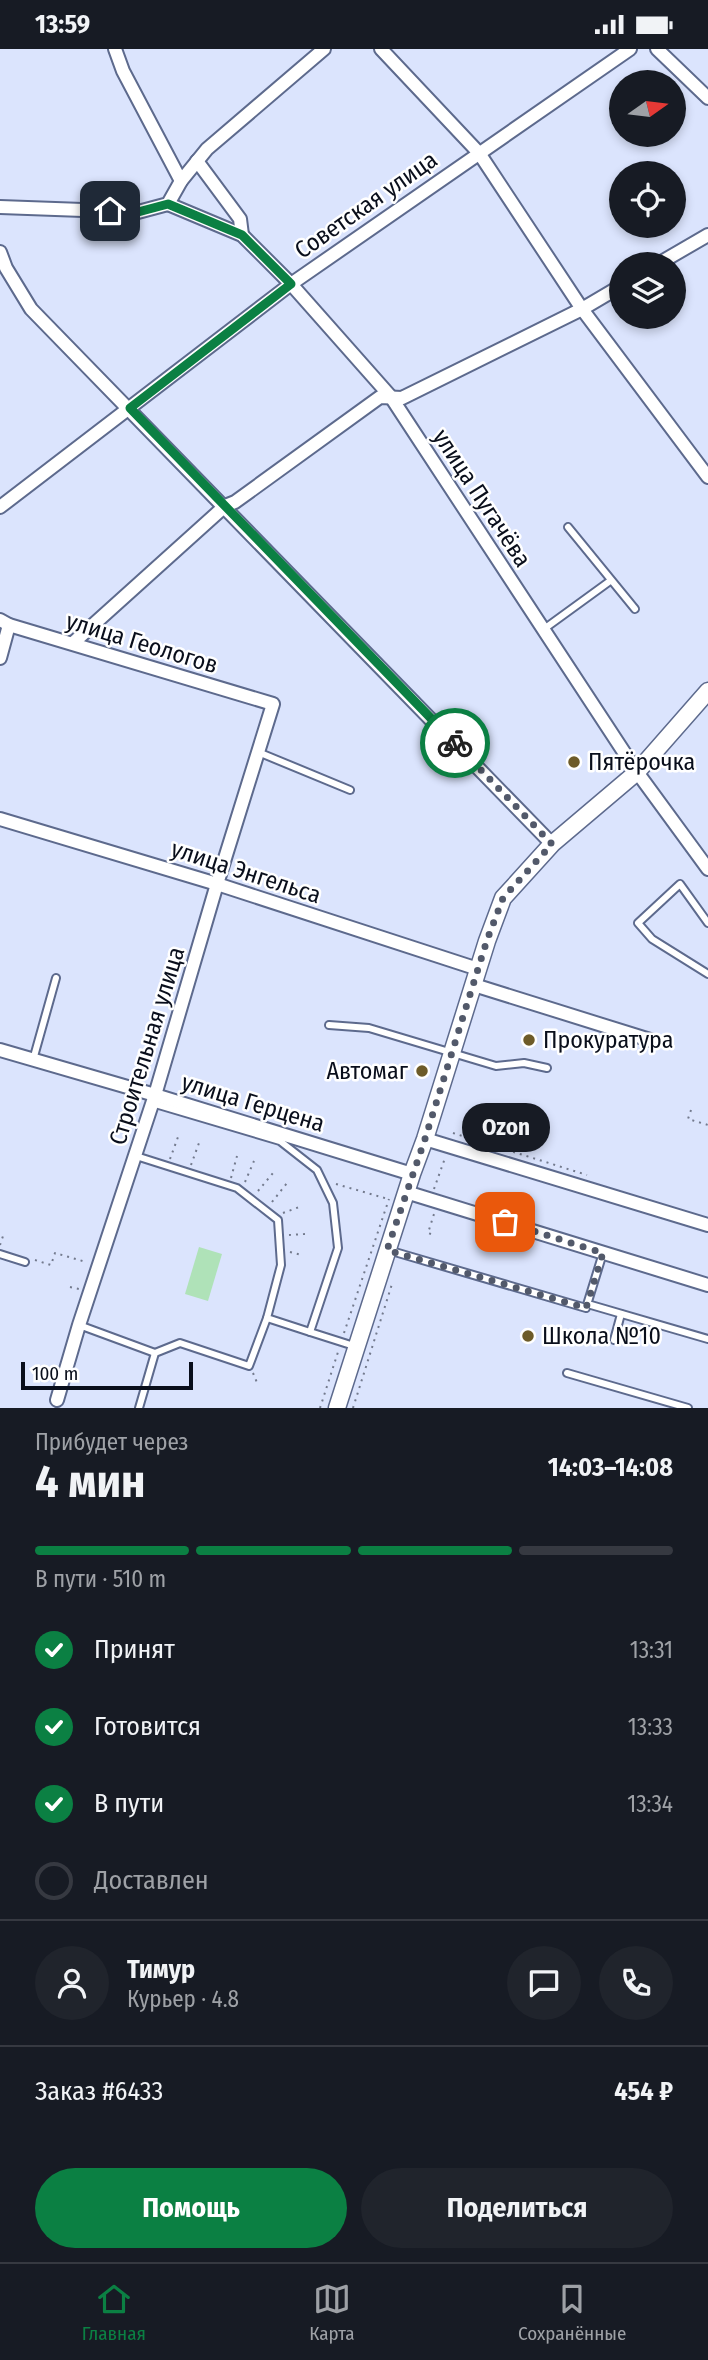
<!DOCTYPE html>
<html lang="ru">
<head>
<meta charset="utf-8">
<style>
	:root { --surface:#171b24; --page:#20242c; --text:#f1f3f6; --muted:#9ea1a6; --line:#363941; --accent:#0b8043 }
	body { margin:0; font-family:"Fira Sans Condensed",sans-serif; background:var(--page); color:var(--text); height:100vh; display:flex; flex-direction:column; font-size:26px; white-space:nowrap }
	* { box-sizing:border-box; margin:0 }
	p { font-size:23px; color:var(--muted) }
	.icon { flex:none; width:38px; height:38px; fill:none; stroke:currentColor; stroke-width:2; stroke-linecap:round; stroke-linejoin:round }
	.map { position:relative; height:1359px; overflow:hidden }
	.details { display:flex; flex-direction:column; background:var(--surface); flex:1 }
	.details>* { flex:none }
	.needle { width:46px; rotate:76deg }
	.buttons { position:absolute; left:609px; top:21px; display:grid; gap:14px }
	.buttons a { display:grid; place-items:center; width:77px; height:77px; border-radius:50%; background:var(--surface); box-shadow:0 4px 10px #0003; font-size:35px }
	.scale { position:absolute; left:21px; bottom:18px; width:172px; box-sizing:border-box; padding-left:7px; border:4px solid #090e1b; border-top:0; font-size:19px; line-height:24px; white-space:nowrap; color:#090e1b; -webkit-text-stroke:5px #fff; paint-order:stroke }
	.pin { position:absolute; display:grid; place-items:center; width:60px; height:60px; color:#fff; margin:-30px; border-radius:14px; box-shadow:0 4px 10px #0006 }
	.courier { position:absolute; display:grid; place-items:center; width:70px; height:70px; margin:-35px; border:5px solid #0b8043; border-radius:50%; background:#fff; color:#222; box-shadow:0 2px 9px #0007 }
	.bubble { position:absolute; height:49px; border-radius:24px; background:var(--surface); box-shadow:0 4px 10px #0003; font-size:23px; font-weight:700; line-height:49px; text-align:center }
	.overview em { font-style:normal; font-weight:700 }
	.overview div { display:flex; flex-direction:column-reverse }
	.overview { display:flex; align-items:center; justify-content:space-between; height:119px; padding:0 35px }
	h1 { font-size:46px; font-weight:700; line-height:52px }
	.bar { display:grid; grid-template-columns:repeat(4,1fr); gap:10px 7px; align-content:center; height:84px; padding:0 35px }
	.bar i { height:9px; border-radius:5px; background:var(--line) }
	.bar .on { background:var(--accent) }
	.bar p { grid-column:span 4 }
	.line { display:flex; align-items:center; gap:18px; padding:0 35px; border-top:2px solid var(--line) }
	.line div { flex:1 }
	.round { display:grid; place-items:center; flex:none; width:74px; height:74px; border-radius:37px; background:var(--page) }
	ol { padding:0 35px; list-style:none }
	li { display:flex; align-items:center; gap:21px; height:77px }
	li p { margin-inline-start:auto }
	li .icon { padding:7px; border-radius:50%; background:var(--accent); color:#fff; stroke-width:4 }
	li:last-child { color:var(--muted) }
	li i { width:38px; height:38px; border:4px solid var(--line); border-radius:50% }
	.cta { display:flex; gap:14px; margin-top:auto; padding:14px 35px }
	.cta a { flex:1; height:80px; border-radius:42px; background:var(--accent); color:#fff; font-size:28px; font-weight:700; line-height:80px; text-align:center }
	.cta a+a { background:var(--page); color:var(--text) }
	.status { display:flex; justify-content:space-between; align-items:center; height:49px; padding:0 35px; background:var(--surface); direction:ltr }
	.status svg { height:19px; fill:currentColor }
	.tabs { display:flex; justify-content:space-around; align-items:center; height:98px; border-top:2px solid var(--line); background:var(--surface); font-size:19px; color:var(--muted) }
	.tabs a { display:grid; justify-items:center; gap:4px }
	.tabs .on { color:var(--accent) }
	.map>svg:first-child { display:block }
	.green { fill:#afe2b8 }
	.lines { fill:none; stroke-linecap:round; stroke-linejoin:round }
	.service-casing { stroke:#5d6a8d; stroke-width:10 }
	.minor-casing { stroke:#5d6a8d; stroke-width:16 }
	.tertiary-casing { stroke:#5d6a8d; stroke-width:19 }
	.path { stroke:#737a8d; stroke-width:2; stroke-dasharray:2 5; stroke-linecap:butt }
	.service { stroke:#fff; stroke-width:6 }
	.minor { stroke:#fff; stroke-width:12 }
	.tertiary { stroke:#fff; stroke-width:16 }
	.done { stroke:#52596a; stroke-width:7; stroke-dasharray:0 12.6 }
	.route { stroke:#0b8043; stroke-width:9 }
	.poi-dot { fill:#6d5b29; stroke:#fff; stroke-width:2.5 }
	.labels { text-anchor:middle; stroke-width:5; stroke-linejoin:round; paint-order:stroke }
	.street-label { font-size:24px; fill:#090e1b; stroke:#fff }
	.poi-label { font-size:24px; fill:#090e1b; stroke:#fff; text-anchor:start }
</style>
</head>
<body>
<div class="status"><b>13:59</b><svg viewBox="0 0 49 12"><path d="M0 12V9h3v3zM5 12V6h3v6zM10 12V3h3v9zM15 12V0h3v12zM26 1h20v11H26zM47 4h2v5h-2z"/></svg></div>
<div class="map">
<svg width="708" height="1359" viewBox="0 0 708 1359">
	<rect width="100%" height="100%" fill="#dbe4fd"/>
	<path class="green" d="M 199,1198 L 222,1205 L 208,1252 L 185,1245 Z"/>
	<g class="lines">
		<g class="service-casing">
			<g id="service">
				<path d="M 568,478 L 635,560"/>
				<path d="M 544,580 L 610,532"/>
				<path d="M 258,703 L 350,741"/>
				<path d="M 708,874 L 680,835 L 638,874 L 652,890 L 708,925"/>
				<path d="M 329,976 L 369,979 L 496,1017 L 524,1014 L 547,1019"/>
				<path d="M 33,1011 L 56,929"/>
				<path d="M 152,1054 L 280,1092 L 317,1121 L 333,1154 L 338,1199 L 310,1283 L 354,1297"/>
				<path d="M 136,1107 L 237,1139 L 278,1171 L 281,1216 L 267,1269 L 310,1283"/>
				<path d="M 388,1201 L 586,1259 L 603,1204"/>
				<path d="M 0,1205 L 25,1213"/>
				<path d="M 591,1256 L 708,1290"/>
				<path d="M 79,1276 L 155,1304"/>
				<path d="M 614,1291 L 621,1265"/>
				<path d="M 567,1324 L 688,1359"/>
				<path d="M 139,1359 L 155,1304 L 180,1294 L 249,1317 L 267,1269"/>
			</g>
		</g>
		<g class="minor-casing">
			<g id="minor">
				<path d="M 115,0 L 123,22 L 181,132"/>
				<path d="M 381,0 L 479,104 L 582,260 L 708,428"/>
				<path d="M 657,0 L 708,49"/>
				<path d="M 197,112 L 240,170 L 242,186"/>
				<path d="M 168,155 L 242,186 L 291,235 L 391,348 L 637,723 L 708,820"/>
				<path d="M 0,158 L 138,163 L 168,155 L 181,132 L 207,100 L 324,0"/>
				<path d="M 0,203 L 6,219 L 31,260 L 552,795"/>
				<path d="M 658,215 L 708,186"/>
				<path d="M 0,458 L 291,235 L 630,0"/>
				<path d="M 0,571 L 9,576 L 273,655 L 217,835 L 155,1046 L 79,1276 L 57,1351"/>
				<path d="M 73,594 L 225,457 L 235,453 L 380,348 L 402,349 L 582,260 L 621,237"/>
				<path d="M 0,609 L 9,576"/>
				<path d="M 0,770 L 217,835 L 478,920"/>
				<path d="M 474,936 L 650,991"/>
				<path d="M 0,1001 L 155,1046 L 412,1125"/>
				<path d="M 425,1090 L 708,1176"/>
				<path d="M 406,1143 L 708,1236"/>
			</g>
		</g>
		<g class="tertiary-casing">
			<path id="tertiary" d="M 337,1359 L 412,1125 L 425,1090 L 487,892 L 503,849 L 552,795 L 637,723 L 708,642"/>
		</g>
		<g class="path">
			<path d="M 691,1061 L 688,1070 L 708,1076"/>
			<path d="M 453,1084 L 587,1126"/>
			<path d="M 170,1110 L 178,1088"/>
			<path d="M 191,1116 L 199,1094"/>
			<path d="M 231,1129 L 237,1107"/>
			<path d="M 245,1133 L 254,1112"/>
			<path d="M 336,1135 L 388,1150"/>
			<path d="M 434,1140 L 445,1109"/>
			<path d="M 258,1142 L 273,1124"/>
			<path d="M 272,1153 L 287,1134"/>
			<path d="M 283,1164 L 302,1157"/>
			<path d="M 431,1185 L 428,1184 L 434,1165"/>
			<path d="M 289,1186 L 305,1185"/>
			<path d="M 0,1196 L 3,1187"/>
			<path d="M 290,1203 L 302,1206"/>
			<path d="M 35,1211 L 51,1216 L 55,1204 L 86,1213"/>
			<path d="M 70,1238 L 79,1240"/>
			<path d="M 344,1284 L 389,1150"/>
			<path d="M 253,1324 L 258,1336"/>
			<path d="M 320,1359 L 338,1303"/>
			<path d="M 353,1359 L 392,1235"/>
		</g>
		<use href="#service" class="service"/>
		<use href="#minor" class="minor"/>
		<use href="#tertiary" class="tertiary"/>
	</g>
	<g class="lines">
		<path class="done" d="M 455,694 L 552,795 L 503,849 L 487,891 L 425,1090 L 387,1201 L 586,1259 L 603,1204 L 505,1173"/>
		<path class="route" d="M 110,162 L 138,163 L 168,155 L 242,186 L 291,235 L 130,359 L 455,694"/>
	</g>
	<g class="poi-dot">
		<circle cx="574" cy="713" r="7"/>
		<circle cx="529" cy="991" r="7"/>
		<circle cx="422" cy="1022" r="7"/>
		<circle cx="528" cy="1287" r="7"/>
	</g>
	<g class="labels">
		<g class="street-label">
			<text transform="translate(366 156) rotate(-35)" y="8">Советская улица</text>
			<text transform="translate(482 449) rotate(57)" y="8">улица Пугачёва</text>
			<text transform="translate(142 594) rotate(17)" y="8">улица Геологов</text>
			<text transform="translate(246 823) rotate(18)" y="8">улица Энгельса</text>
			<text transform="translate(147 997) rotate(-73)" y="8">Строительная улица</text>
			<text transform="translate(253 1054) rotate(17)" y="8">улица Герцена</text>
		</g>
		<g class="poi-label">
			<text x="588" y="721">Пятёрочка</text>
			<text x="543" y="999">Прокуратура</text>
			<text x="408" y="1030" text-anchor="end">Автомаг</text>
			<text x="542" y="1295">Школа №10</text>
		</g>
	</g>
</svg>
<div class="buttons">
<a><svg class="needle" viewBox="-14 -14 28 28"><path d="M0-13l5 13h-10z" fill="#e53935"/><path d="M0 13l5-13h-10z" fill="#9ea1a6"/></svg></a>
<a><svg class="icon" aria-label="locate" viewBox="0 0 24 24"><circle cx="12" cy="12" r="6"/><path d="M12 2v4M12 18v4M2 12h4M18 12h4"/></svg></a>
<a><svg class="icon" aria-label="layers" viewBox="0 0 24 24"><path d="M12 4l9 5-9 5-9-5zM3 14l9 5 9-5"/></svg></a>
</div>
<div class="scale">100 m</div>
<div class="pin" style="left:505px;top:1173px;background:#ea580c"><svg class="icon" aria-label="bag" viewBox="0 0 24 24"><path d="M5 8h14l-1 12H6zM9 8a3 3 0 0 1 6 0"/></svg></div>
<div class="pin" style="left:110px;top:162px;background:#1f2937"><svg class="icon" aria-label="home" viewBox="0 0 24 24"><path d="M3 11l9-7 9 7M6 9v11h12V9"/></svg></div>
<div class="courier" style="left:455px;top:694px"><svg class="icon" aria-label="bike" viewBox="0 0 24 24"><circle cx="6" cy="16" r="4"/><circle cx="18" cy="16" r="4"/><path d="M6 16l4-8h5l3 8M10 8l3 8H6M13 5h3"/></svg></div>
<div class="bubble" style="left:462px;top:1054px;width:88px">Ozon</div>
</div>
<section class="details">
<div class="overview"><div><h1>4 мин</h1><p>Прибудет через</p></div><em>14:03–14:08</em></div>
<div class="bar"><i class="on"></i><i class="on"></i><i class="on"></i><i></i><p>В пути · 510 m</p></div>
<ol>
<li><svg class="icon" aria-label="check" viewBox="0 0 24 24"><path d="M5 12l5 5 9-10"/></svg>Принят<p>13:31</p></li>
<li><svg class="icon" aria-label="check" viewBox="0 0 24 24"><path d="M5 12l5 5 9-10"/></svg>Готовится<p>13:33</p></li>
<li><svg class="icon" aria-label="check" viewBox="0 0 24 24"><path d="M5 12l5 5 9-10"/></svg>В пути<p>13:34</p></li>
<li><i></i>Доставлен</li>
</ol>
<div class="line" style="height:126px"><a class="round"><svg class="icon" aria-label="person" viewBox="0 0 24 24"><circle cx="12" cy="8" r="4"/><path d="M4 21q1-7 8-7t8 7"/></svg></a><div><b>Тимур</b><p>Курьер · 4.8</p></div><a class="round"><svg class="icon" aria-label="chat" viewBox="0 0 24 24"><path d="M4 5h16v11H9l-5 4z"/></svg></a><a class="round"><svg class="icon" aria-label="phone" viewBox="0 0 24 24"><path d="M5 4h4l2 5-3 2q2 4 5 5l2-3 5 2v4C11 20 4 13 5 4z"/></svg></a></div>
<div class="line" style="height:91px"><div>Заказ #6433</div><b>454 ₽</b></div>
<div class="cta"><a>Помощь</a><a>Поделиться</a></div>
</section>
<nav class="tabs">
<a class="on"><svg class="icon" aria-label="home" viewBox="0 0 24 24"><path d="M3 11l9-7 9 7M6 9v11h12V9"/></svg>Главная</a>
<a><svg class="icon" aria-label="map" viewBox="0 0 24 24"><path d="M3 6l6-2 6 2 6-2v14l-6 2-6-2-6 2zM9 4v14M15 6v14"/></svg>Карта</a>
<a><svg class="icon" aria-label="saved" viewBox="0 0 24 24"><path d="M7 4h10v16l-5-4-5 4z"/></svg>Сохранённые</a>
</nav>
</body>
</html>
